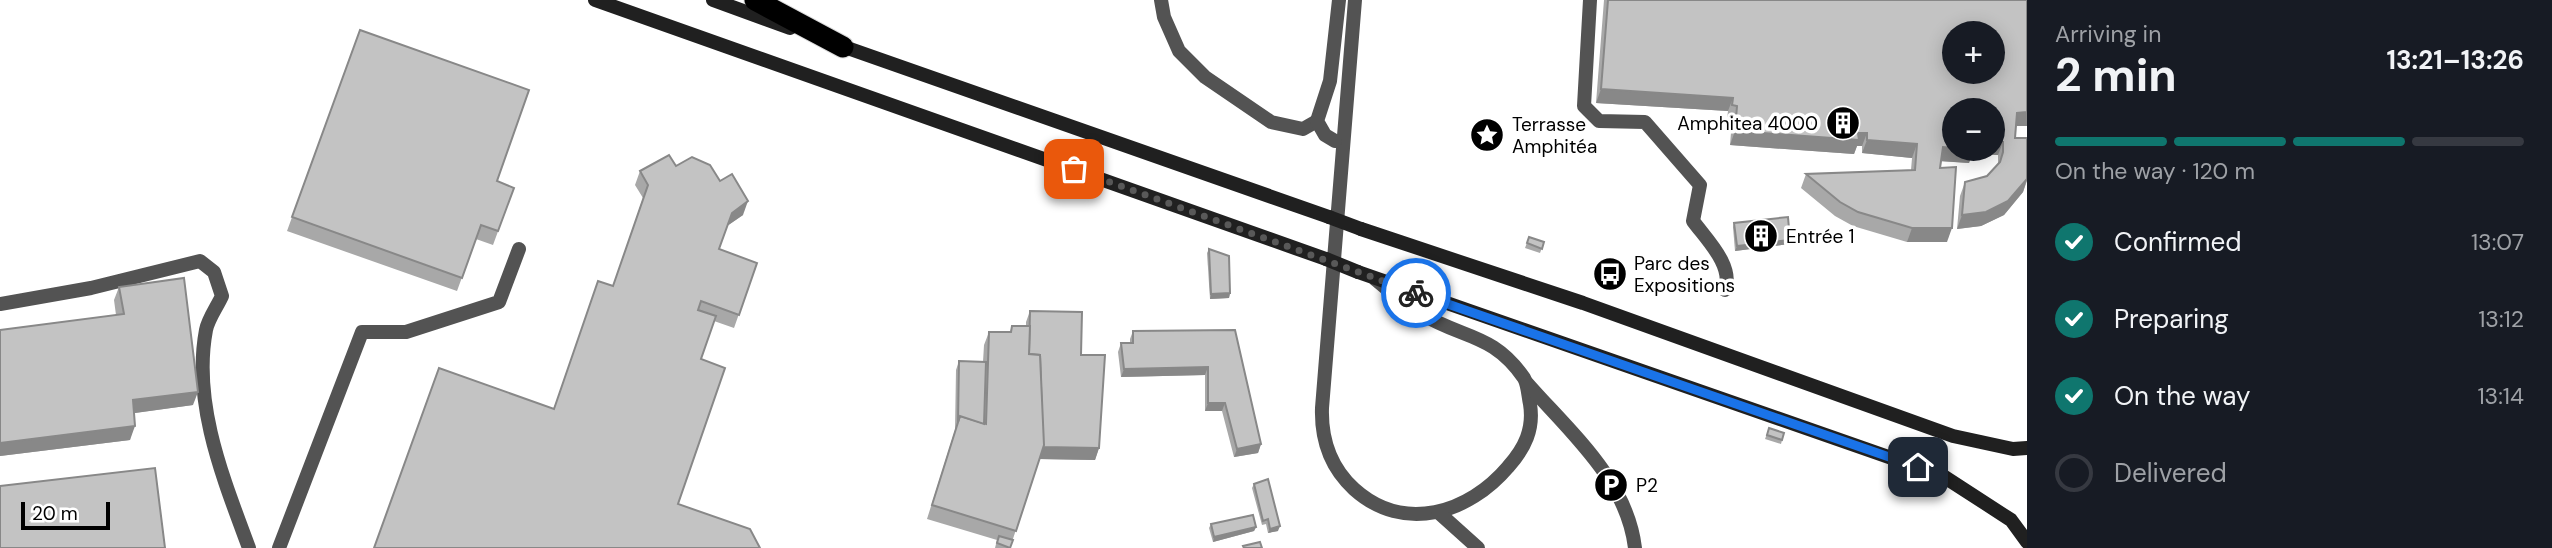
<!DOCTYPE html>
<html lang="en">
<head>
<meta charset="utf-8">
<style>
	:root { --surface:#171b24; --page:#242831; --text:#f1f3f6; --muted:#9ea1a6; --line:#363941; --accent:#0f766e }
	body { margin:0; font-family:"DM Sans",sans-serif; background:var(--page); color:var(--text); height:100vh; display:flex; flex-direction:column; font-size:26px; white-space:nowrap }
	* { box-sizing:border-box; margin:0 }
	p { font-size:23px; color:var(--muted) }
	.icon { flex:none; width:38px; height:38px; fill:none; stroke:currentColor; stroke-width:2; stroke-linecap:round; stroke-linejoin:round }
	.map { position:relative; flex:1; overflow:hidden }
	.sheet { display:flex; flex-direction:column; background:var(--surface); width:525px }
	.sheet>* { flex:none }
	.fabs { position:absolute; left:1942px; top:21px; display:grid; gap:14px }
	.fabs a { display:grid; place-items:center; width:63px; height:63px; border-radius:50%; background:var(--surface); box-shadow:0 4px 18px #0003; font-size:35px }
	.scale { position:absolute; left:21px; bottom:18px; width:89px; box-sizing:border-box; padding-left:7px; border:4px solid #000; border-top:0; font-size:19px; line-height:24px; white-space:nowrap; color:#000; -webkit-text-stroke:5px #fff; paint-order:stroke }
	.pin { position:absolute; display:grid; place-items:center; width:60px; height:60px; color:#fff; margin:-30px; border-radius:14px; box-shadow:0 4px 10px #0006 }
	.courier { position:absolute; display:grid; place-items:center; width:70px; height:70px; margin:-35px; border:5px solid #1a73e8; border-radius:50%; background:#fff; color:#222; box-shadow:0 2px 9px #0007 }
	.headline em { font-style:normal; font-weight:700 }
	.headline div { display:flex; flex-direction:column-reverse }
	.headline { display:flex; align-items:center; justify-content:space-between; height:119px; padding:0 28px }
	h1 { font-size:46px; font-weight:700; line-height:52px }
	.bar { display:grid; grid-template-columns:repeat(4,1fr); gap:10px 7px; align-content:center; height:84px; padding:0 28px }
	.bar i { height:9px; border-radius:5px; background:var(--line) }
	.bar .selected { background:var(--accent) }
	.bar p { grid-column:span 4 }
	ol { padding:0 28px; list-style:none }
	li { display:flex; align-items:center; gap:21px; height:77px }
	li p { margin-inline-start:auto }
	li .icon { padding:7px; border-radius:50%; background:var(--accent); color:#fff; stroke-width:4 }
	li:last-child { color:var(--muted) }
	li i { width:38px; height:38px; border:4px solid var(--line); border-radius:50% }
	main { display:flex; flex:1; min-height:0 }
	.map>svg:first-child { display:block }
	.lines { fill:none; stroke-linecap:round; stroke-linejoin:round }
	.highway-casing { stroke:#dbdbdb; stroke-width:23 }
	.lane { stroke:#535353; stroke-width:14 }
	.secondary { stroke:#202020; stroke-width:14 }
	.highway { stroke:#000; stroke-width:21 }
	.secondary-bridge { stroke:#202020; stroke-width:14 }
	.wall { fill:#a8a8a8 }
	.shaded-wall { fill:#888 }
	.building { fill:#c3c3c3; stroke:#888; stroke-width:2; fill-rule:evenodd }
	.done { stroke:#595959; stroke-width:7; stroke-dasharray:0 12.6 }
	.route { stroke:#1a73e8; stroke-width:9 }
	.labels { text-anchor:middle; stroke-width:7; stroke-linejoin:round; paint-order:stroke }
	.poi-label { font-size:19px; fill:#000; stroke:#fff; text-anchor:start }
</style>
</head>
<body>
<main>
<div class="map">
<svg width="2027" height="548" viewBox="0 0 2027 548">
	<rect width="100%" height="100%" fill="#fff"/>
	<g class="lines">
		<g class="highway-casing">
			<path id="highway" d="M 755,0 L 843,47"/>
		</g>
		<g class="lane">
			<path d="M 1161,0 L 1164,17 L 1179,51 L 1205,77 L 1271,122 L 1303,129 L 1317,121"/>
			<path d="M 1355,0 L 1322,408 C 1321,439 1330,467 1354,489 C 1404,534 1469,513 1508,467 C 1525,448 1534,429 1530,404 C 1528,395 1528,385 1524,378 C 1493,333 1463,339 1422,314 C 1405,305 1390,291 1375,279"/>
			<path d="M 1590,0 L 1584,106 L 1599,121 L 1645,122 L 1700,185 L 1693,221 C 1707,240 1734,266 1725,290"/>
			<path d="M 1335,141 L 1325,135 L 1317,121 L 1330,81 L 1339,0"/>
			<path d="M 0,304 L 91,288 L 200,261 L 214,272 L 222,296 C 217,307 208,319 206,330 C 192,404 224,480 249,548"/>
			<path d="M 1527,383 C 1570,432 1627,480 1635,548"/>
			<path d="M 1438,512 L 1478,548"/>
			<path d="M 279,548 L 362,332 L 406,332 L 499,302 L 519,249"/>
		</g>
		<g class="secondary">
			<path d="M 595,0 L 1326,259"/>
			<path d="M 713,0 L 790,28"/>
			<path d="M 836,44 L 1329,217"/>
			<path d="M 1361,229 L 1583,303 L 1953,436 L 2013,449 L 2027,448"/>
			<path d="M 1358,272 L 1943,476 L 2011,520 L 2027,542"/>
		</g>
		<use href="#highway" class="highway"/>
		<g class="secondary-bridge">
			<path d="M 1329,217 L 1361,229"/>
			<path d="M 1326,259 L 1358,272"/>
		</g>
	</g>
	<g class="wall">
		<path d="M 1604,0 L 2027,0 L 2027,126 L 2016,126 L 2015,138 L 2027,138 L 2027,181 L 2023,192 L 2004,215 L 1981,226 L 1957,229 L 1960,196 L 1965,182 L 1987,176 L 1998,164 L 1998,155 L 1972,154 L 1969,163 L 1941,161 L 1940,168 L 1947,242 L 1907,242 L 1853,226 L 1835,216 L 1801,188 L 1806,174 L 1911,170 L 1912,158 L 1862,153 L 1862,146 L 1857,146 L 1854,154 L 1730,145 L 1732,120 L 1727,119 L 1728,111 L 1596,103 Z"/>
		<path d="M 360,30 L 497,181 L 514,188 L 493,245 L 476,239 L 457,291 L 287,231 Z"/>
		<path d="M 676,166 L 720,181 L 743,215 L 727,226 L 719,249 L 757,263 L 734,328 L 714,321 L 374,548 L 553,409 L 613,286 L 643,198 L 635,185 L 640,171 Z"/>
		<path d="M 1734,223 L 1789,244 L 1735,251 L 1733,227 Z"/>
		<path d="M 1529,237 L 1544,242 L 1540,253 L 1525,248 Z"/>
		<path d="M 1209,249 L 1230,293 L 1229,298 L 1210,299 L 1207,253 Z"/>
		<path d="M 1608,264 L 1623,269 L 1620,280 L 1605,275 Z"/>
		<path d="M 119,287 L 193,405 L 134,413 L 130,440 L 0,456 L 0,330 L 116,315 L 114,300 Z"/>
		<path d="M 1030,311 L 1081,355 L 1099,448 L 1095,460 L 1039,459 L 1010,548 L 995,548 L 997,540 L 927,519 L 955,430 L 956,370 L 959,361 L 983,362 L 984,345 L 989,332 L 1010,332 L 1012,326 L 1026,326 L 1026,322 Z"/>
		<path d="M 1235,330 L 1261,444 L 1258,453 L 1234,457 L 1222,411 L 1205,411 L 1205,375 L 1121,377 L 1118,352 L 1121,343 L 1130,343 L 1130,339 L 1133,331 Z"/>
		<path d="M 1769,428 L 1784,433 L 1781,444 L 1765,439 Z"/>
		<path d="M 1254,484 L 1278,531 L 1268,533 L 1266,524 L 1262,525 L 1252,488 Z"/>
		<path d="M 1211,524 L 1256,527 L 1254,531 L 1213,542 L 1209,528 Z"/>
	</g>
	<g class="shaded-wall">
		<path d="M 1601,89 L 1733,98 L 1728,111 L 1596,103 Z"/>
		<path d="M 2027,112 L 2027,126 L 2012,126 L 2017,113 Z"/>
		<path d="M 1735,131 L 1858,133 L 1867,133 L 1862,146 L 1857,146 L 1854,154 L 1730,145 Z"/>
		<path d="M 1867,140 L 1917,144 L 1912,158 L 1862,153 Z"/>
		<path d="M 1993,141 L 2003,142 L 1998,155 L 1972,154 L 1969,163 L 1938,161 L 1943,147 L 1993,149 Z"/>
		<path d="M 2027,179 L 2023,192 L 2004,215 L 1981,226 L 1957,229 L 1962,215 Z"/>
		<path d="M 748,201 L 743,215 L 727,226 L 732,213 Z"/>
		<path d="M 1912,228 L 1952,228 L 1947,242 L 1907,242 Z"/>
		<path d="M 1790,240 L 1789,244 L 1735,251 L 1737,246 Z"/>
		<path d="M 1230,293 L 1229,298 L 1210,299 L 1211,294 Z"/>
		<path d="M 1208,367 L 1205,375 L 1121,377 L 1124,369 Z"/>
		<path d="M 198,392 L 193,405 L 128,414 L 133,400 Z"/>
		<path d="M 1208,403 L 1225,403 L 1222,411 L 1205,411 Z"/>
		<path d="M 135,426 L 130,440 L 0,456 L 0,443 Z"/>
		<path d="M 1261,444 L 1258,453 L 1234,457 L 1237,449 Z"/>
		<path d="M 1043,447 L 1099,448 L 1095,460 L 1039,459 Z"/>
		<path d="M 1280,526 L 1278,531 L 1268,533 L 1270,529 Z"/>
		<path d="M 1256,527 L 1254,531 L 1213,542 L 1214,537 Z"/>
	</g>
	<g class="building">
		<path d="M 1608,0 L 2027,0 L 2027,112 L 2017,113 L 2015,138 L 2027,138 L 2027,179 L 2008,201 L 1986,212 L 1962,215 L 1965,182 L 1987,176 L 2000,162 L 2003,152 L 2003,142 L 1993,141 L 1993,110 L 1955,110 L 1955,148 L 1943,147 L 1940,168 L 1956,167 L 1952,228 L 1912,228 L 1858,212 L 1840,202 L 1806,174 L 1915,170 L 1917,144 L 1867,140 L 1867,133 L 1858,133 L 1859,140 L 1735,131 L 1737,106 L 1732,105 L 1733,98 L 1601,89 ZM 1955,33 L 1993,33 L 1993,72 L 1955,72 Z"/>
		<path d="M 360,30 L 529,90 L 497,181 L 514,188 L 498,231 L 481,225 L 462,278 L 292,217 Z"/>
		<path d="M 669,155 L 676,166 L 692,157 L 710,165 L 720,181 L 732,174 L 748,201 L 732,213 L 719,249 L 757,263 L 739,315 L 701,301 L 698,310 L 716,316 L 701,359 L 725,368 L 678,504 L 750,529 L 760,548 L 374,548 L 439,368 L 554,409 L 598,281 L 613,286 L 648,185 L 640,171 Z"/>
		<path d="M 1788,217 L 1790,240 L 1737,246 L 1734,223 Z"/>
		<path d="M 1529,237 L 1544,242 L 1542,249 L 1527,243 Z"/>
		<path d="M 1209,249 L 1229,256 L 1230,293 L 1211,294 Z"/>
		<path d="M 1608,264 L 1623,269 L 1621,275 L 1606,270 Z"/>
		<path d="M 184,278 L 198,392 L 133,400 L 135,426 L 0,443 L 0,330 L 124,314 L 119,287 Z"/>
		<path d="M 1030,311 L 1082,312 L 1081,355 L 1105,355 L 1099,448 L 1043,447 L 1040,355 L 1029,354 Z"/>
		<path d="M 1012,326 L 1030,326 L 1029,354 L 1040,355 L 1044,445 L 1016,531 L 932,505 L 960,416 L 986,424 L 989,332 L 1011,332 Z"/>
		<path d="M 1235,330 L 1261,444 L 1237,449 L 1225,403 L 1208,403 L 1208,367 L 1124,369 L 1121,343 L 1133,343 L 1133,331 Z"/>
		<path d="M 959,361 L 986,362 L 984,424 L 960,416 L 958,422 Z"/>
		<path d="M 1769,428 L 1784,433 L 1782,440 L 1767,435 Z"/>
		<path d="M 155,468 L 165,548 L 0,548 L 0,486 Z"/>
		<path d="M 1268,479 L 1280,526 L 1270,529 L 1268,519 L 1263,521 L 1254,484 Z"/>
		<path d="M 1253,515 L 1256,527 L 1214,537 L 1211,524 Z"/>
		<path d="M 999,536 L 1013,540 L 1010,548 L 997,543 Z"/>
		<path d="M 1260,542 L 1262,548 L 1244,548 L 1243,546 Z"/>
	</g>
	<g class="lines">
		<path class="done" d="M 1074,169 L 1416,293"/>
		<path class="route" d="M 1416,293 L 1918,467"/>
	</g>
	<defs>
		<g id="building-disc" transform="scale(1.75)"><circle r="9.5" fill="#000" stroke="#fff"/><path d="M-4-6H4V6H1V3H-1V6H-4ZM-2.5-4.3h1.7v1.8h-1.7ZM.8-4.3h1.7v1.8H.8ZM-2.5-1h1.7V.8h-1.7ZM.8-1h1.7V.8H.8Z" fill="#fff"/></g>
		<g id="sight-disc" transform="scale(1.75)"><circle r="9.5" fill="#000" stroke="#fff"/><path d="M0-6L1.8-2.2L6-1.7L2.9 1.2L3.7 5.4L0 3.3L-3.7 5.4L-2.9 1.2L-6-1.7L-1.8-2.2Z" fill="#fff"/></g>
		<g id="bus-disc" transform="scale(1.75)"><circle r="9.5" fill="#000" stroke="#fff"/><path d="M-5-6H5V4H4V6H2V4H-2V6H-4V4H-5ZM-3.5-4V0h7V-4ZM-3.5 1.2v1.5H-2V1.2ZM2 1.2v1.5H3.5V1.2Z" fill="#fff"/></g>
		<g id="parking-disc" transform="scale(1.75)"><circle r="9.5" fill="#000" stroke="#fff"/><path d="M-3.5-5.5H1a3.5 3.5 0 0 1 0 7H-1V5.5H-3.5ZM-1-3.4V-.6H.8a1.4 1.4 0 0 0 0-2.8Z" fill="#fff"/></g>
	</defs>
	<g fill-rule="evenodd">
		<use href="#building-disc" x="1843" y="123"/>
		<use href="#sight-disc" x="1487" y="135"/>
		<use href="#building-disc" x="1761" y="236"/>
		<use href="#bus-disc" x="1610" y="274"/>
		<use href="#parking-disc" x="1611" y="485"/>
	</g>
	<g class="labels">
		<g class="poi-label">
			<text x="1818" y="130" text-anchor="end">Amphitea 4000</text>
			<text x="1512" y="131">Terrasse<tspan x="1512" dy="22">Amphitéa</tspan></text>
			<text x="1786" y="243">Entrée 1</text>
			<text x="1634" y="270">Parc des<tspan x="1634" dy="22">Expositions</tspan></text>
			<text x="1636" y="492">P2</text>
		</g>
	</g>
</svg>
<div class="fabs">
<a>+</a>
<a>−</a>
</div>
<div class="scale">20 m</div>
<div class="pin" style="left:1074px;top:169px;background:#ea580c"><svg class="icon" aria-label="bag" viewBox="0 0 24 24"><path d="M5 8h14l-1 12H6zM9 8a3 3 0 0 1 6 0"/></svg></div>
<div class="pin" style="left:1918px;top:467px;background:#1f2937"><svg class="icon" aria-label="home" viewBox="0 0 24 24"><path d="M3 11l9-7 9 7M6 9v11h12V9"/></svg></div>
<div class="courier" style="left:1416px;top:293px"><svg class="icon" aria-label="bike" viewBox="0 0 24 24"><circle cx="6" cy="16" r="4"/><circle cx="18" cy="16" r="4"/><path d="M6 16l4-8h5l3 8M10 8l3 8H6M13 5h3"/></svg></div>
</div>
<section class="sheet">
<div class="headline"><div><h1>2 min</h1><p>Arriving in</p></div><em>13:21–13:26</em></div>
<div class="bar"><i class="selected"></i><i class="selected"></i><i class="selected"></i><i></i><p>On the way · 120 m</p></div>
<ol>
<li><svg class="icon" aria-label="check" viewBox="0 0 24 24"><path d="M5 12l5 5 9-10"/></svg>Confirmed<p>13:07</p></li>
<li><svg class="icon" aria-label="check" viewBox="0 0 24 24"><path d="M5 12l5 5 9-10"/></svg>Preparing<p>13:12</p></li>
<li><svg class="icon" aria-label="check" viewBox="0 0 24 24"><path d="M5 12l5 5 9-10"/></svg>On the way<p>13:14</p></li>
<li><i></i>Delivered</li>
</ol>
</section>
</main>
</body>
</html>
